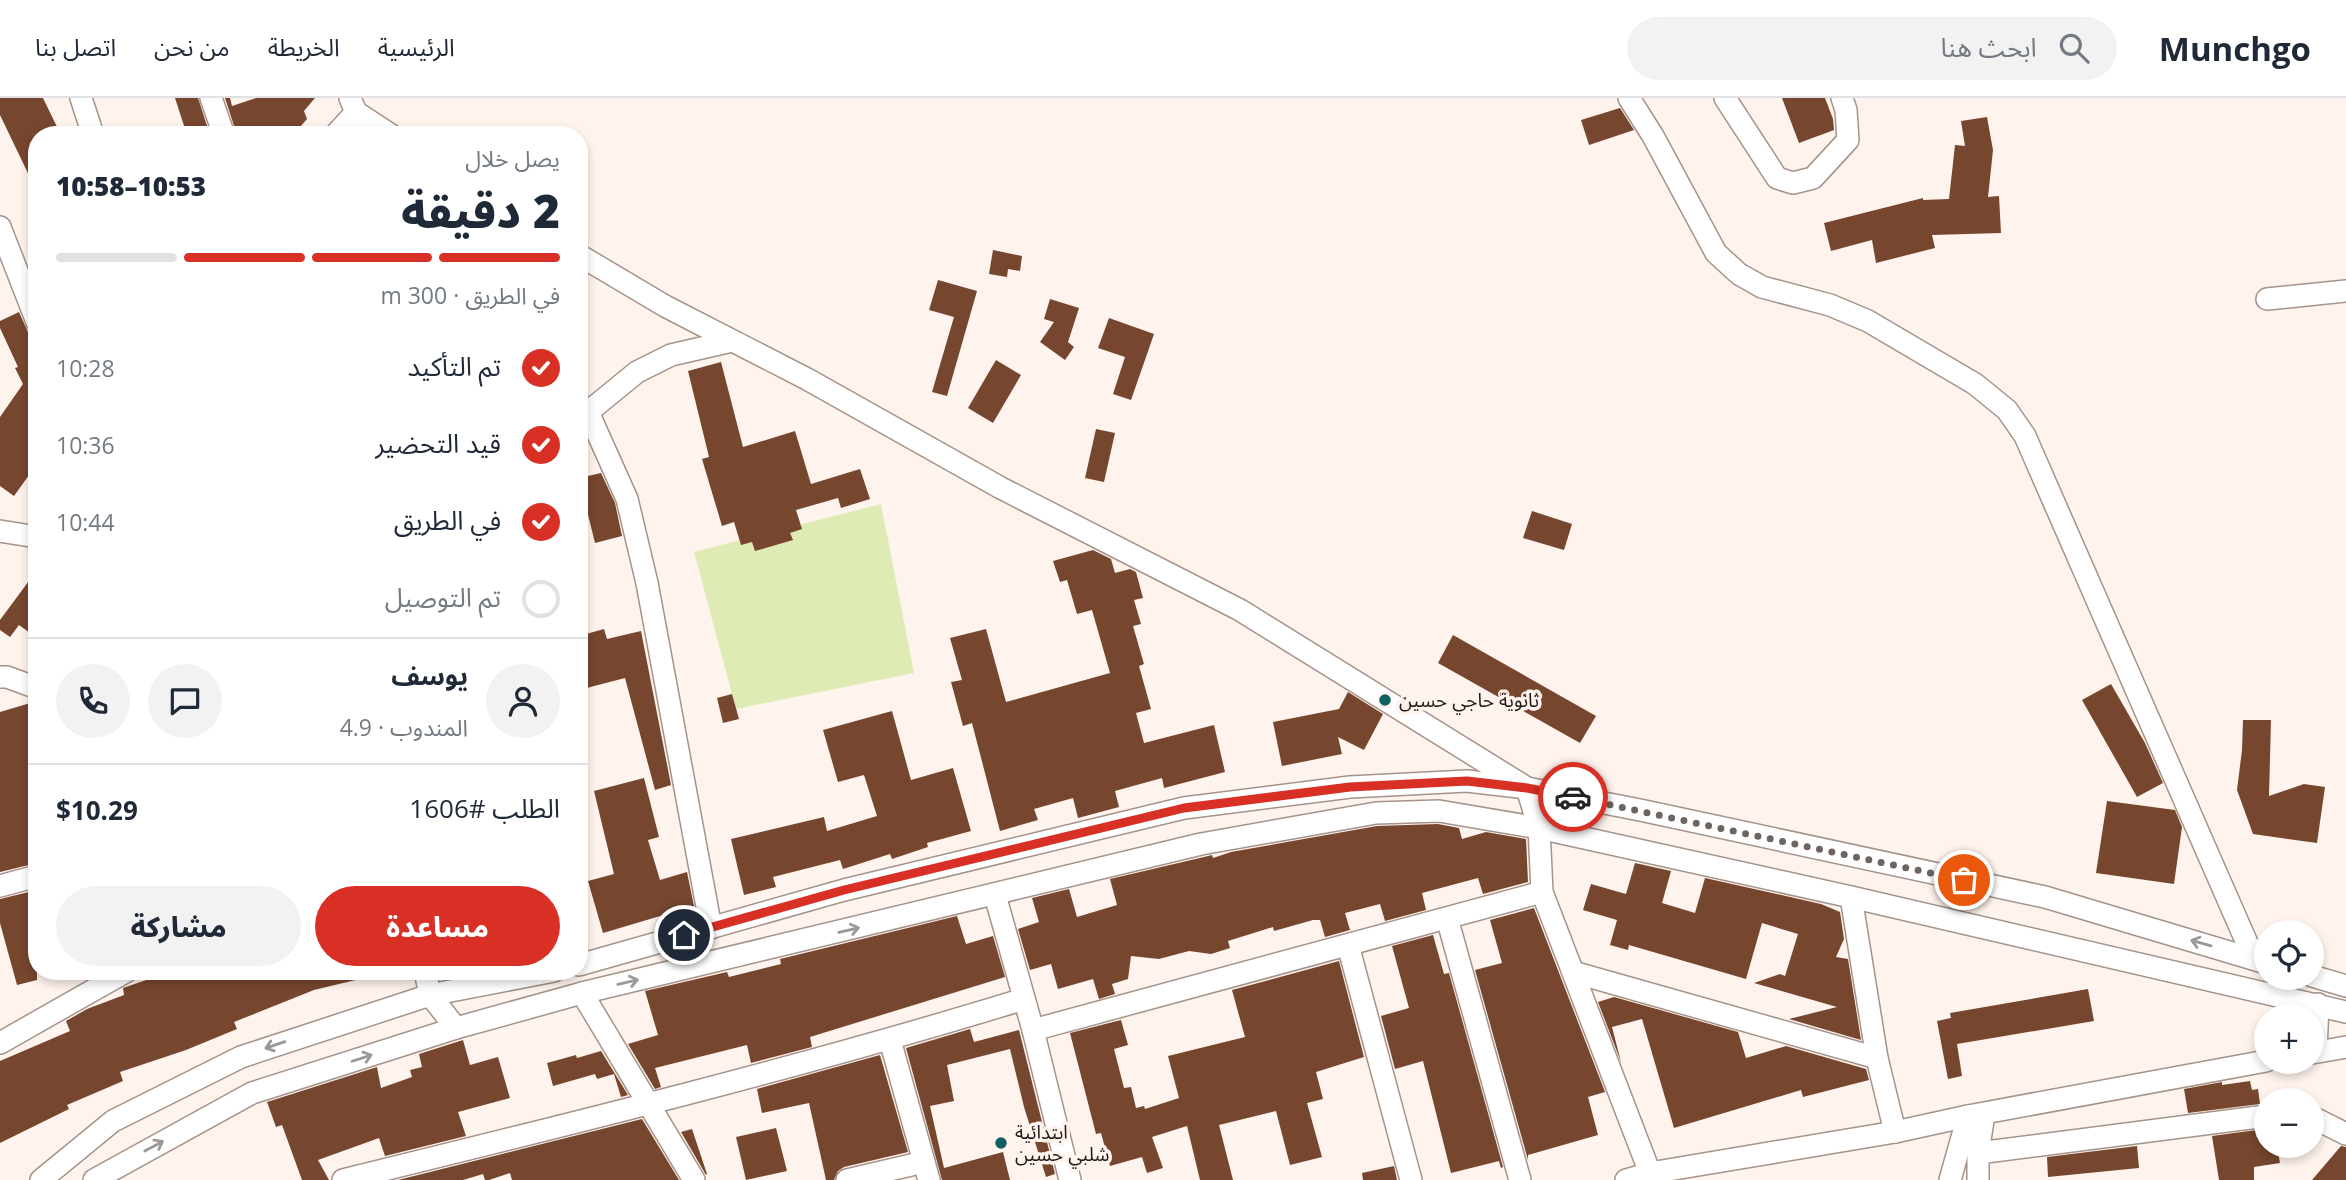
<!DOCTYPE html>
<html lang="ar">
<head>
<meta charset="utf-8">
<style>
	:root { --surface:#fff; --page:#f2f2f3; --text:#1f2937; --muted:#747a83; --line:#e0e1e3; --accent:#d93025 }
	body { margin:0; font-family:"Open Sans","Noto Sans Arabic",sans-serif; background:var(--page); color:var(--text); direction:rtl; height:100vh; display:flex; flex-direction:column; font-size:26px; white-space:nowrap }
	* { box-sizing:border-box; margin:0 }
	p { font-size:23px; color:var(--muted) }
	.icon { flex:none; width:38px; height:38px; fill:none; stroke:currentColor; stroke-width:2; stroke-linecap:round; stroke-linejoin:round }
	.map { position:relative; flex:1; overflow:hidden; direction:ltr }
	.sheet { position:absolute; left:28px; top:28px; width:560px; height:854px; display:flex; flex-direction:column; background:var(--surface); border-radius:28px; box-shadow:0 4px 10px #0003; direction:rtl }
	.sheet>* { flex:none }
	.tools { position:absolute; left:2254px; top:822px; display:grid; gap:14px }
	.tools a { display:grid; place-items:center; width:70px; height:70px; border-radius:50%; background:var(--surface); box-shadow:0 4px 10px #0003; font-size:35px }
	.pin { position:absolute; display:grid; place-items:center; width:60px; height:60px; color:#fff; margin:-30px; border:4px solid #fff; border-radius:50%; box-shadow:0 2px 7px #0007 }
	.courier { position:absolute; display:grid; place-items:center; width:70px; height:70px; margin:-35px; border:5px solid #d93025; border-radius:50%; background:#fff; color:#222; box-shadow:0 2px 9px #0007 }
	.overview em { font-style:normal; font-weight:800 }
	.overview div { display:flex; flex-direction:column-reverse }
	.overview { display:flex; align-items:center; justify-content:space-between; height:119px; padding:0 28px }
	h1 { font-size:46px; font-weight:800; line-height:52px }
	.bar { display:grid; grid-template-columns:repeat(4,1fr); gap:10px 7px; align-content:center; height:84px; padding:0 28px }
	.bar i { height:9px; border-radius:5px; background:var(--line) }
	.bar .active { background:var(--accent) }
	.bar p { grid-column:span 4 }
	.line { display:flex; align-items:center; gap:18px; padding:0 28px; border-top:2px solid var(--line) }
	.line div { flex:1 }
	.round { display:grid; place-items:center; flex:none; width:74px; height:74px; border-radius:37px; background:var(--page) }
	ol { padding:0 28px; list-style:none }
	li { display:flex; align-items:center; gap:21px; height:77px }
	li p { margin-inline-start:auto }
	li .icon { padding:7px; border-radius:50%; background:var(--accent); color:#fff; stroke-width:4 }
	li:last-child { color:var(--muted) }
	li i { width:38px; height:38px; border:4px solid var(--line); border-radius:50% }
	.primary-button { display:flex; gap:14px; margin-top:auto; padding:14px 28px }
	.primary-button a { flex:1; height:80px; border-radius:42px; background:var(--accent); color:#fff; font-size:28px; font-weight:800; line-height:80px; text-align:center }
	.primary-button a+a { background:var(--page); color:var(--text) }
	header { display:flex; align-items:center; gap:42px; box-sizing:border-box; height:98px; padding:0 35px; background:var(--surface); border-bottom:2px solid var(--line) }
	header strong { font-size:33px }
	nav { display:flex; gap:38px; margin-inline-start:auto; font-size:24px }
	.search { width:490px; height:63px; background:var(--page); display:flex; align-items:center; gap:18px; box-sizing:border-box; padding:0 24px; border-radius:38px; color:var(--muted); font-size:26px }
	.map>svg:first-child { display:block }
	.green { fill:#dfebb5 }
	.building { fill:#76462e }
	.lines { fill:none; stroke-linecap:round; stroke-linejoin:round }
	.minor-casing { stroke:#a5938a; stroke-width:24 }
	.minor { stroke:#fff; stroke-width:21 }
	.oneway { stroke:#9b9896 }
	.done { stroke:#6e6561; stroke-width:7; stroke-dasharray:0 12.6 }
	.route { stroke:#d93025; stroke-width:9 }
	.poi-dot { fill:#106262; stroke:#fff3ed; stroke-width:2.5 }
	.labels { text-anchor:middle; stroke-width:7; stroke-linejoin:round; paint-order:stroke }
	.poi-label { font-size:19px; fill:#201916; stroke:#fff3ed; text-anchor:start }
</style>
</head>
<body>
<header>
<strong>Munchgo</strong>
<div class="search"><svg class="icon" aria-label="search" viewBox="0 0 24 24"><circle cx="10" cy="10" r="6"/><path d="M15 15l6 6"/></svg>ابحث هنا</div>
<nav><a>الرئيسية</a><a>الخريطة</a><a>من نحن</a><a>اتصل بنا</a></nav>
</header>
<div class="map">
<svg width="2346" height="1082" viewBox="0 0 2346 1082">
	<rect width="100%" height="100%" fill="#fff3ed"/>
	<path class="green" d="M 881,406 L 914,575 L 736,611 L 694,454 Z"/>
	<g class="building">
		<path d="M 0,0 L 43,0 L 61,37 L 37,37 L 37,94 L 0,17 Z"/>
		<path d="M 175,0 L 198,0 L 210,37 L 187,37 Z"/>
		<path d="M 225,0 L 230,0 L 232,8 L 256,0 L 315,0 L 304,13 L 307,21 L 293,37 L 237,37 Z"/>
		<path d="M 1782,0 L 1825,0 L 1833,21 L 1834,32 L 1799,45 Z"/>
		<path d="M 1620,10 L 1634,32 L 1589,47 L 1581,22 Z"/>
		<path d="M 1987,19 L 1993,52 L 1988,99 L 1999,98 L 2001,135 L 1932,137 L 1935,150 L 1876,165 L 1872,142 L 1831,153 L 1824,125 L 1923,100 L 1923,102 L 1949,101 L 1955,47 L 1965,48 L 1961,23 Z"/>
		<path d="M 993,152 L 1022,158 L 1020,173 L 1008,171 L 1007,179 L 989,176 Z"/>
		<path d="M 938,182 L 977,193 L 947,298 L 932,294 L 954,219 L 929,212 Z"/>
		<path d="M 1050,201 L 1079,210 L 1068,244 L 1074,249 L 1065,262 L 1040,244 L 1054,224 L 1044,221 Z"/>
		<path d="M 19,214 L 28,234 L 37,237 L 37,366 L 14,398 L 0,388 L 0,319 L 23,286 L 15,270 L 18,269 L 0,230 L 0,223 Z"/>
		<path d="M 1109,220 L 1154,236 L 1131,302 L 1113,296 L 1125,259 L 1098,250 Z"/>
		<path d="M 996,262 L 1021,277 L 993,325 L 968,310 Z"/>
		<path d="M 721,264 L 743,349 L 795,333 L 811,386 L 860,371 L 870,401 L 841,410 L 838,400 L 796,412 L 802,431 L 790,435 L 793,442 L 755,453 L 752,444 L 741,447 L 734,424 L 722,428 L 702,361 L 709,359 L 688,273 Z"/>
		<path d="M 1096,331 L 1115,335 L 1104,384 L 1085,380 Z"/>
		<path d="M 601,375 L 615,405 L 622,438 L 595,445 L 579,380 Z"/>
		<path d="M 1532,413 L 1572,426 L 1564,452 L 1523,440 Z"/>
		<path d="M 1093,452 L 1111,461 L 1115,475 L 1130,471 L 1136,474 L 1143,500 L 1134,502 L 1141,526 L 1133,528 L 1144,566 L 1139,568 L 1151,611 L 1136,615 L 1144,645 L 1214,627 L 1225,674 L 1164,690 L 1162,680 L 1115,693 L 1119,709 L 1078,720 L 1073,700 L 1034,711 L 1038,722 L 1000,733 L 972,625 L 963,628 L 951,584 L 962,582 L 950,540 L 986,531 L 1006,604 L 1110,575 L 1092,512 L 1077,516 L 1067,482 L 1060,484 L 1053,463 Z"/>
		<path d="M 37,472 L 37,540 L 19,527 L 10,539 L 0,532 L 0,522 Z"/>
		<path d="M 604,531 L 607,541 L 641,533 L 671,687 L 655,692 L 625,580 L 579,592 L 579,538 Z"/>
		<path d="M 1453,537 L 1596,618 L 1580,645 L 1438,565 Z"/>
		<path d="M 2111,586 L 2145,645 L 2163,685 L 2137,699 L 2082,602 Z"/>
		<path d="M 1348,594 L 1383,616 L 1364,652 L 1338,639 L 1342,656 L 1282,668 L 1273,624 L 1339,611 Z"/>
		<path d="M 732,596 L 739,621 L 723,625 L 717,600 Z"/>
		<path d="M 37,603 L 37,765 L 0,774 L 0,614 Z"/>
		<path d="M 892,613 L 911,682 L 953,670 L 971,733 L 927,745 L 928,749 L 892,761 L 890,756 L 843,771 L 840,762 L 773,779 L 776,789 L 744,797 L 731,741 L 824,719 L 827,733 L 877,718 L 864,677 L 838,684 L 823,632 Z"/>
		<path d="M 2243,622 L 2271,622 L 2269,698 L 2304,686 L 2325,689 L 2317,745 L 2253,736 L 2237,692 L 2242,652 Z"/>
		<path d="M 644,680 L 659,739 L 648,742 L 660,782 L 687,774 L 694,808 L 603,835 L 588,783 L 614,776 L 594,693 Z"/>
		<path d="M 2107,703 L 2175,712 L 2182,729 L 2174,786 L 2096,775 Z"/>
		<path d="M 1438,726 L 1459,730 L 1462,741 L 1486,734 L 1526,741 L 1528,784 L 1483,796 L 1478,780 L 1422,795 L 1426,812 L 1385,823 L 1380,806 L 1345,815 L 1350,832 L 1325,839 L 1320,822 L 1313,822 L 1274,833 L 1273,829 L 1228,843 L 1230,850 L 1211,856 L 1189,853 L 1159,861 L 1131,858 L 1128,881 L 1112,886 L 1115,896 L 1099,901 L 1093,881 L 1058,891 L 1051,866 L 1030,872 L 1018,831 L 1039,824 L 1032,800 L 1069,791 L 1077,819 L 1117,807 L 1110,781 L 1204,759 L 1212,757 L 1213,760 L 1231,754 L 1377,728 Z"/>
		<path d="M 1635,765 L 1671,773 L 1662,805 L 1695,815 L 1705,780 L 1821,806 L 1840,814 L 1844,841 L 1836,859 L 1848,861 L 1861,942 L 1789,921 L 1837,909 L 1754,885 L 1780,876 L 1785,878 L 1798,836 L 1762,825 L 1746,881 L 1629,847 L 1628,852 L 1610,847 L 1617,822 L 1583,812 L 1591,786 L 1626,796 Z"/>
		<path d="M 37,792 L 37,882 L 17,887 L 0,825 L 0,801 Z"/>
		<path d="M 1534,810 L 1605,994 L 1588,999 L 1598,1037 L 1528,1057 L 1528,1062 L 1475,872 L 1502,865 L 1490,822 Z"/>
		<path d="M 957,818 L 966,846 L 993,838 L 1005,879 L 810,939 L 812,949 L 751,965 L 747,947 L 655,970 L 661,989 L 655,991 L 628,946 L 658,937 L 645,893 L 727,874 L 729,879 L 781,866 L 780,861 Z"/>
		<path d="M 1433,837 L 1444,876 L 1449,875 L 1503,1069 L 1501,1070 L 1499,1063 L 1451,1075 L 1423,963 L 1395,971 L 1381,918 L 1409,910 L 1392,848 Z"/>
		<path d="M 1339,863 L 1364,959 L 1316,974 L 1323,1001 L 1307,1005 L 1322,1059 L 1290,1067 L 1276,1013 L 1219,1027 L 1233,1082 L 1200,1082 L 1187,1028 L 1152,1039 L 1163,1070 L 1147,1075 L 1142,1059 L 1110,1068 L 1101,1035 L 1096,1036 L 1070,935 L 1121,922 L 1128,947 L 1114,951 L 1124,990 L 1131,989 L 1136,1010 L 1144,1008 L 1145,1011 L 1179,1000 L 1168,958 L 1245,939 L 1232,892 Z"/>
		<path d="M 153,873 L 367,873 L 368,879 L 314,892 L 234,924 L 237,931 L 186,952 L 120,974 L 123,983 L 67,1007 L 69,1011 L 0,1045 L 0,963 L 70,933 L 66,923 L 87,911 L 124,897 L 123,890 L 155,879 Z"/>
		<path d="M 2088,891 L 2094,923 L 1957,946 L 1962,978 L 1948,981 L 1937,923 L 1951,920 L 1950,915 Z"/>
		<path d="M 1614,899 L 1738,934 L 1746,960 L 1786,948 L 1866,971 L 1869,982 L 1803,999 L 1801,992 L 1674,1030 L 1642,921 L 1612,929 L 1621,964 L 1598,904 Z"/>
		<path d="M 970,931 L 974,944 L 1019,932 L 1055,1076 L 1046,1079 L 1024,1009 L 1010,951 L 947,967 L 954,1003 L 930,1008 L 944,1070 L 1003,1054 L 1010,1082 L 942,1082 L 906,950 Z"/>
		<path d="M 463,942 L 470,967 L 498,959 L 510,1000 L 458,1014 L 466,1038 L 385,1058 L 379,1040 L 318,1062 L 329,1082 L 302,1082 L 282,1027 L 276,1029 L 267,1004 L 377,969 L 381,990 L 412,979 L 410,972 L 422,969 L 419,956 Z"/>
		<path d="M 601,953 L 628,997 L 621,999 L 614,976 L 597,981 L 595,976 L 553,988 L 547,965 L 576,957 L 577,960 Z"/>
		<path d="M 880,957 L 908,1054 L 844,1069 L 838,1073 L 834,1082 L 826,1082 L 809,1005 L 762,1015 L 757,991 Z"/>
		<path d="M 2250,983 L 2252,992 L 2258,991 L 2260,1006 L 2188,1015 L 2184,991 L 2222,984 L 2222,987 Z"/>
		<path d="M 642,1021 L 679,1082 L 512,1082 L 510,1075 L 489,1082 L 485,1082 L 483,1076 L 463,1082 L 398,1082 Z"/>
		<path d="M 776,1030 L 787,1073 L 746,1082 L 736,1039 Z"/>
		<path d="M 692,1031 L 707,1076 L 706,1077 L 681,1034 Z"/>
		<path d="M 2264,1031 L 2266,1048 L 2277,1048 L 2280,1065 L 2254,1069 L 2254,1082 L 2219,1082 L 2212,1038 Z"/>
		<path d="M 2137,1048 L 2139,1070 L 2048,1079 L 2047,1059 Z"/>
		<path d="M 2341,1048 L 2346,1049 L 2346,1082 L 2312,1082 Z"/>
		<path d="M 1394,1068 L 1397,1082 L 1363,1082 L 1362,1075 Z"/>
	</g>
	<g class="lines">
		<g class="minor-casing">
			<g id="minor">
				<path d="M 81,0 L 93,37"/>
				<path d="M 211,0 L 224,37"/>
				<path d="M 350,0 L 356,14 L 391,37"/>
				<path d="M 1629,0 L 1653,38 L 1716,155 L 1739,176 L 1762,189 L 1830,207 L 1868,223 L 1975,286 L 2007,312 L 2025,338 L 2254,861"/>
				<path d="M 1725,0 L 1777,80 L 1793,85 L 1813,80 L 1848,42 L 1846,12 L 1842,0"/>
				<path d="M 335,37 L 356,14"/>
				<path d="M 0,129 L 37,224"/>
				<path d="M 579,157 L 665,208 L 807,281 L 1001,390 L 1240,512 L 1527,690 L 1539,730 L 1542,794 L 1650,1075"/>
				<path d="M 2267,201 L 2346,193"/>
				<path d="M 579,314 L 588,314 L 637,274 L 671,257 L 732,243"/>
				<path d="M 588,314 L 627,401 L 647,485 L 711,830"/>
				<path d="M 0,433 L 37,439"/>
				<path d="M 0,579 L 7,579 L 37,590"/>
				<path d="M 0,788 L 37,778"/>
				<path d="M 995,797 L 1033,932 L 1070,1082"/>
				<path d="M 1851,799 L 1877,960 L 1895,1034"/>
				<path d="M 1447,820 L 1520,1082"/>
				<path d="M 1348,847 L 1411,1082"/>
				<path d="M 579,867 L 844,792 L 1184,710 L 1350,689 L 1467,683 L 1527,690 L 1640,712 L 2045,799 L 2266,865"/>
				<path d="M 425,873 L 430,897 L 456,930"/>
				<path d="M 1573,874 L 1877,960"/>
				<path d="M 2312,878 L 2346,888"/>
				<path d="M 582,895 L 694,1082"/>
				<path d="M 1033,932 L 1542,794"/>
				<path d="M 890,942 L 929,1082"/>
				<path d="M 0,945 L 127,873"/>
				<path d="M 2316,954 L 2318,906"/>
				<path d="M 2312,955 L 2346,949"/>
				<path d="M 2312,1019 L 2346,1036"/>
				<path d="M 1978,1055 L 2266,1018"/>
				<path d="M 41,1082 L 113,1023 L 241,959 L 430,897 L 554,873"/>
				<path d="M 94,1082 L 252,995 L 456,930 L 582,895 L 1201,746 L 1376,715 L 1439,713 L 1539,730 L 1851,799 L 2346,914"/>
				<path d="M 343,1082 C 571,1026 799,970 1024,901"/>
				<path d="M 847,1082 L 924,1064"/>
				<path d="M 1626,1082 L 1650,1075 L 1895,1034 L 1968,1018 L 2266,963"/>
				<path d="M 1950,1082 L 1968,1018"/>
				<path d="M 1978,1082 L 1978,1055 L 1984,1016"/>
			</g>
		</g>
		<use href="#minor" class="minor"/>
	</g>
	<defs><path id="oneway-shaft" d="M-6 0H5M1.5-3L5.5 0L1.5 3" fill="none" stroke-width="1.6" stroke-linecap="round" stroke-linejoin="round" transform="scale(1.75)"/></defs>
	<g class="oneway">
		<use href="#oneway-shaft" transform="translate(849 832) rotate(-13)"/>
		<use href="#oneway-shaft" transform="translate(2201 845) rotate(-164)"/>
		<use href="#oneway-shaft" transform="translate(628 884) rotate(-13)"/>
		<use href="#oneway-shaft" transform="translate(275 947) rotate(161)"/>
		<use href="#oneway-shaft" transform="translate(362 960) rotate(-18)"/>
		<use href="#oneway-shaft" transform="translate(154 1048) rotate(-28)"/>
	</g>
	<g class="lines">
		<path class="done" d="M 1573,699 L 1964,782"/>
		<path class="route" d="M 684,837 L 844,792 L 1184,710 L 1350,689 L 1467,683 L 1527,690 L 1573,699"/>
	</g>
	<g class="poi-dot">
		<circle cx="1385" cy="602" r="7"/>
		<circle cx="1001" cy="1045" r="7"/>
	</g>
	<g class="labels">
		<g class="poi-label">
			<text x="1399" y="609">ثانوية حاجي حسين</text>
			<text x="1015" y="1041">ابتدائية<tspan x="1015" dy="22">شلبي حسين</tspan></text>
		</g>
	</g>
</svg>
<div class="tools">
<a><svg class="icon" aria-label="locate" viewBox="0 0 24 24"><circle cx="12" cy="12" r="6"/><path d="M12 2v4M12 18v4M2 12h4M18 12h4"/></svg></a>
<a>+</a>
<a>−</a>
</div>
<div class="pin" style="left:1964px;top:782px;background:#ea580c"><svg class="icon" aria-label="bag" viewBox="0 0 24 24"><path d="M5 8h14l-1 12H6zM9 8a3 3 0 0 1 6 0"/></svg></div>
<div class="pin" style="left:684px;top:837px;background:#1f2937"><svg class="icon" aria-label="home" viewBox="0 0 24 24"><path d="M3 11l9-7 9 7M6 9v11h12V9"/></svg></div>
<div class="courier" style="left:1573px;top:699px"><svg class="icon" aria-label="car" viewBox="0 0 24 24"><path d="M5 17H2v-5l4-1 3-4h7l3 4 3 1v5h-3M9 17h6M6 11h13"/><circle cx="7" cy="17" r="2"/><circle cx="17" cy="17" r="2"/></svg></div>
<section class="sheet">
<div class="overview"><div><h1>2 دقيقة</h1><p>يصل خلال</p></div><em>10:53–10:58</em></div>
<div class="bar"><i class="active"></i><i class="active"></i><i class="active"></i><i></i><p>في الطريق · 300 m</p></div>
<ol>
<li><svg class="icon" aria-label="check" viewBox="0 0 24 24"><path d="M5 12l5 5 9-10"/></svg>تم التأكيد<p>10:28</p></li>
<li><svg class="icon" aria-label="check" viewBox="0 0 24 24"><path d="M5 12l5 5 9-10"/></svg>قيد التحضير<p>10:36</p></li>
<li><svg class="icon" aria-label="check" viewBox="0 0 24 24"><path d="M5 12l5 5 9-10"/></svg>في الطريق<p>10:44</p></li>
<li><i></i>تم التوصيل</li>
</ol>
<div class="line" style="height:126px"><a class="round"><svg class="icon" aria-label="person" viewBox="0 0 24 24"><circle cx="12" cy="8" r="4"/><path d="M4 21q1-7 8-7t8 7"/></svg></a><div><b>يوسف</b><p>المندوب · 4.9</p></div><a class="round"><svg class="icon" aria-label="chat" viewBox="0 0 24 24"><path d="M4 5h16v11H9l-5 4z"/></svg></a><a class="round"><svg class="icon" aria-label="phone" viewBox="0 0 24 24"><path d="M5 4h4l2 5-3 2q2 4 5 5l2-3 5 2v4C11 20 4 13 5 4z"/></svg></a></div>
<div class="line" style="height:91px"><div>الطلب #1606</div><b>$10.29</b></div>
<div class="primary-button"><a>مساعدة</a><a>مشاركة</a></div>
</section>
</div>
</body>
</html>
